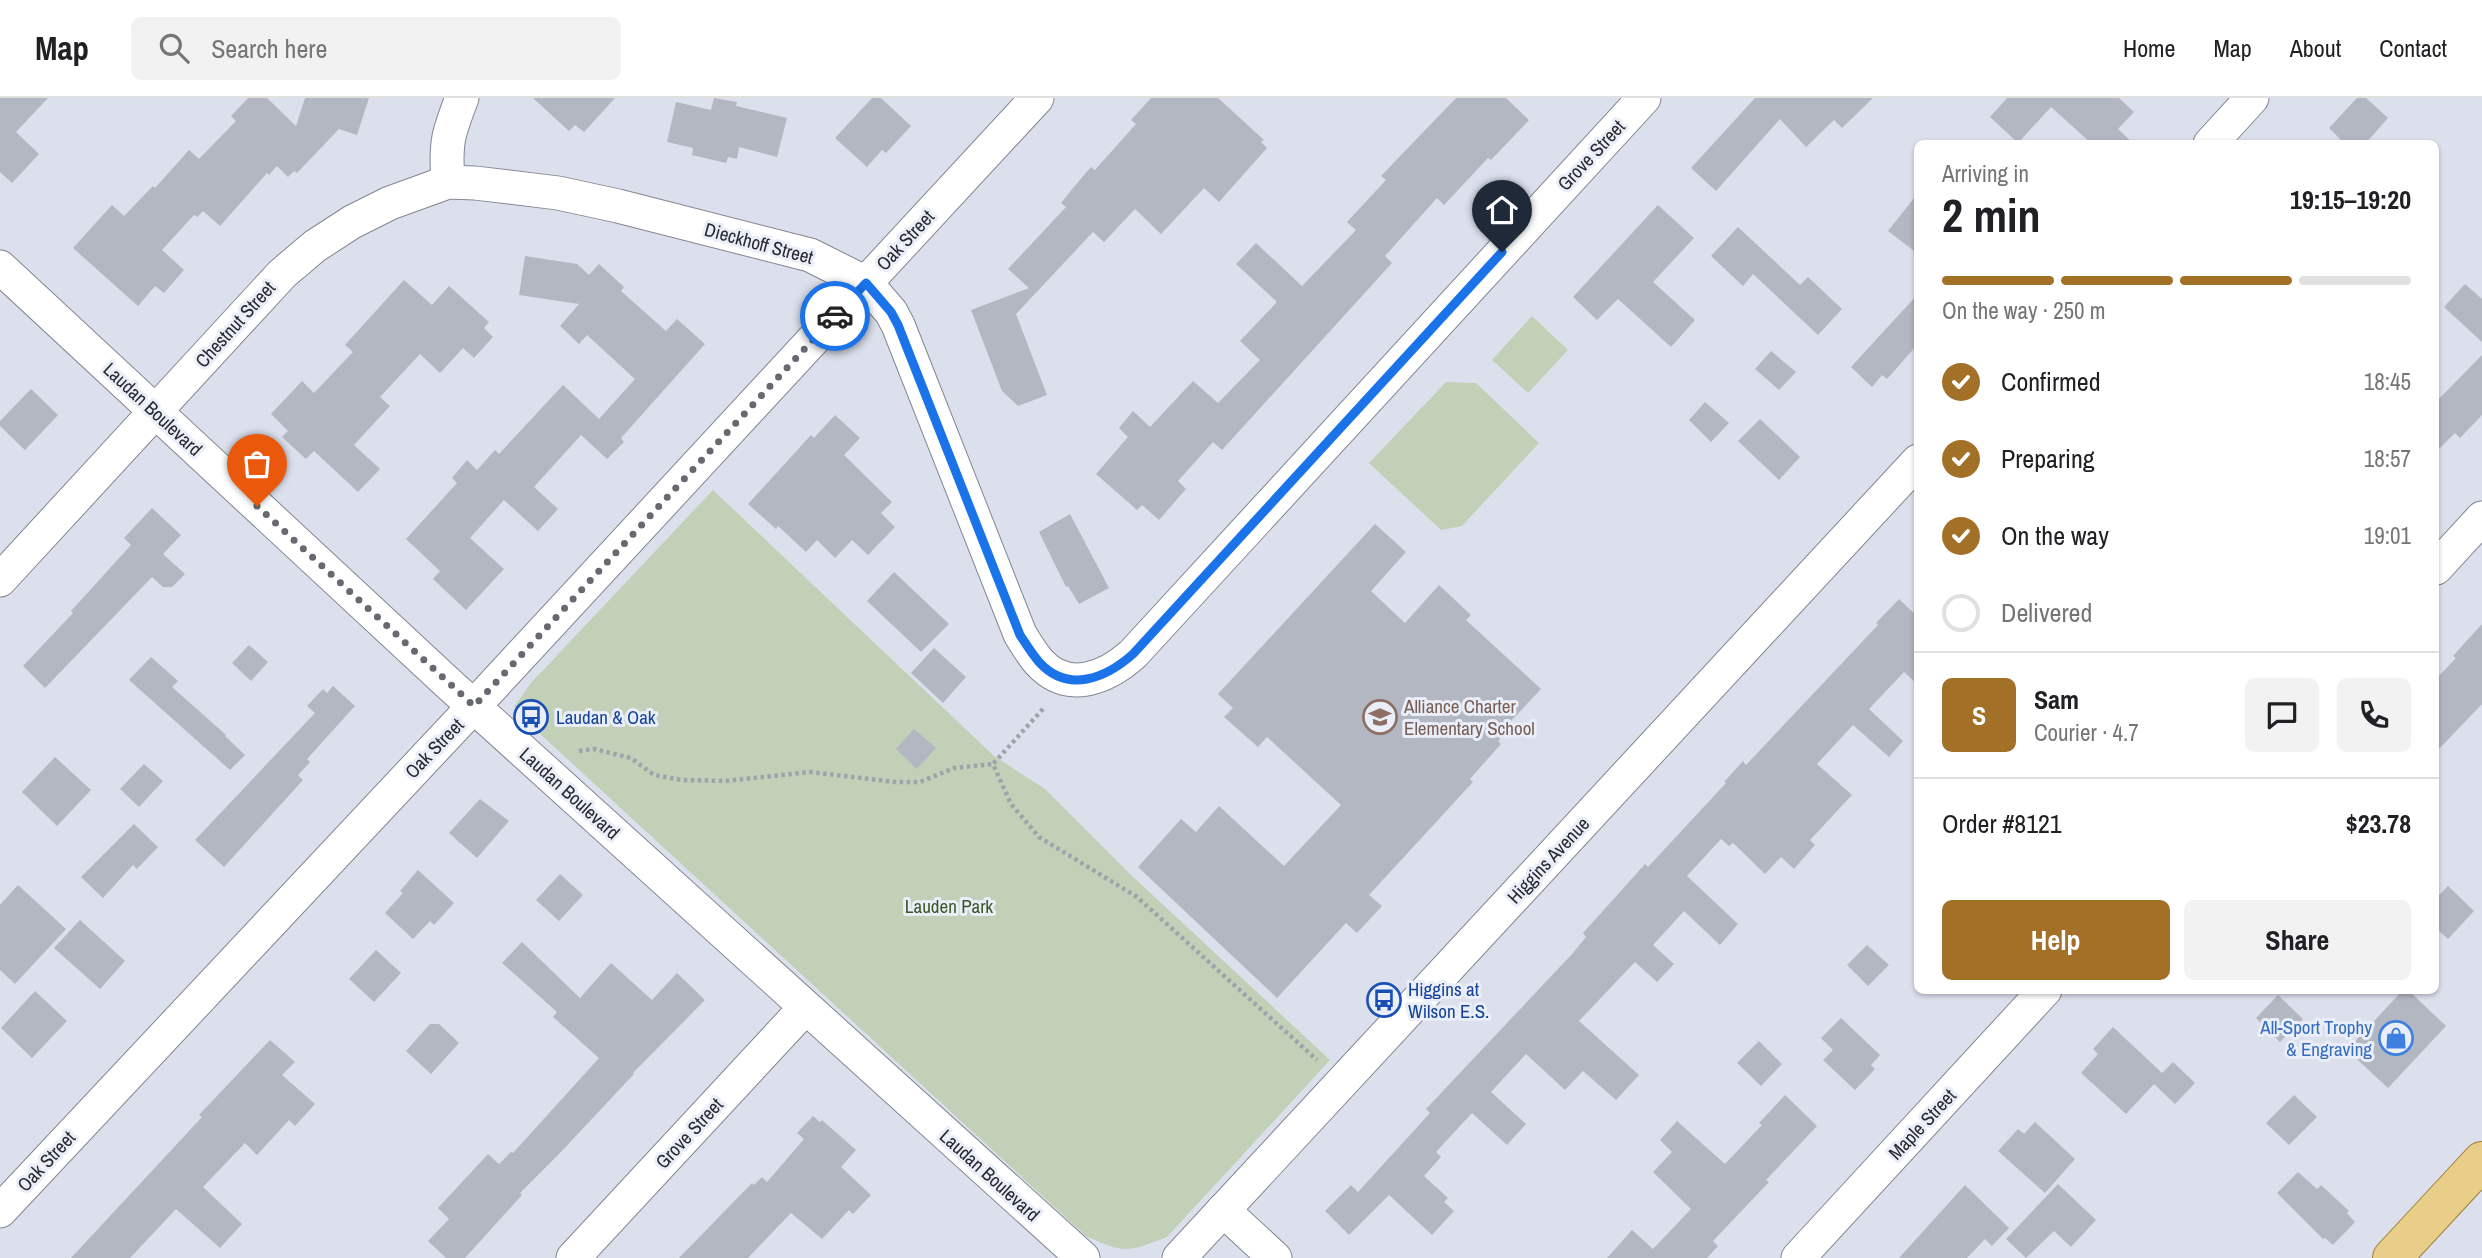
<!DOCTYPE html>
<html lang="en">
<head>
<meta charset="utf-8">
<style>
	:root { --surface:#fff; --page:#f2f2f2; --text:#202124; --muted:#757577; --line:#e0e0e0; --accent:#a37027 }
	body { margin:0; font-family:"Archivo Narrow",sans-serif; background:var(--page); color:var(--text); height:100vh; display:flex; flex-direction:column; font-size:26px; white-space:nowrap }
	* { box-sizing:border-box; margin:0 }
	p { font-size:23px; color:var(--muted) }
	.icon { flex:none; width:38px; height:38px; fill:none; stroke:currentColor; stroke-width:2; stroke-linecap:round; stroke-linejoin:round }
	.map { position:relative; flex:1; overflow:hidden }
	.panel { position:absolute; left:1914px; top:42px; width:525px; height:854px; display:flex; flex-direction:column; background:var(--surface); border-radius:10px; box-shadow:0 2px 5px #0004 }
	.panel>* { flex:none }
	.pin { position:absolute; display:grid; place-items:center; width:60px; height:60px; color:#fff; margin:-72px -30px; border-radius:50% 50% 50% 0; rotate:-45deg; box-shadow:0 0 7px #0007 }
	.pin .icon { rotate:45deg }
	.courier { position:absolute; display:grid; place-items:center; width:70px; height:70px; margin:-35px; border:5px solid #1a73e8; border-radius:50%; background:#fff; color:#222; box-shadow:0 2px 9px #0007 }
	.summary em { font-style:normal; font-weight:800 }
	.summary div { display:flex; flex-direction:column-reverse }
	.summary { display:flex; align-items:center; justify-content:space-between; height:119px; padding:0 28px }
	h1 { font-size:46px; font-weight:800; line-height:52px }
	.bar { display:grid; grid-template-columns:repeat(4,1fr); gap:10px 7px; align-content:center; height:84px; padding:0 28px }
	.bar i { height:9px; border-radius:5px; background:var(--line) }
	.bar .active { background:var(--accent) }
	.bar p { grid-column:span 4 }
	.line { display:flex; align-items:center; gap:18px; padding:0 28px; border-top:2px solid var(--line) }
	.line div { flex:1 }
	.round { display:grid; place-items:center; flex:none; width:74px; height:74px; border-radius:10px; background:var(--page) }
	ol { padding:0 28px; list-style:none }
	li { display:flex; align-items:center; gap:21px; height:77px }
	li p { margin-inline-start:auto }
	li .icon { padding:7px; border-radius:50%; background:var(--accent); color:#fff; stroke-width:4 }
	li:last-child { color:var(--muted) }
	li i { width:38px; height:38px; border:4px solid var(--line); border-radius:50% }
	.primary-button { display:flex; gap:14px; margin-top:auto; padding:14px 28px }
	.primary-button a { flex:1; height:80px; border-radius:10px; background:var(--accent); color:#fff; font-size:28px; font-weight:800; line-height:80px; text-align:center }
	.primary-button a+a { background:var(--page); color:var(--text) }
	header { display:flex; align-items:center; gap:42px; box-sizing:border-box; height:98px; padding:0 35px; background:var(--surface); border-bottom:2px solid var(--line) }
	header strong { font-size:33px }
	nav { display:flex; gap:38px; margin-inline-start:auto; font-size:24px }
	.search { width:490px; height:63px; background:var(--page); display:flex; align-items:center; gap:18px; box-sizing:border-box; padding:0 24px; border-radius:10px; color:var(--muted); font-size:26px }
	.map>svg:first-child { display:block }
	.green { fill:#c1d0b6 }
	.building { fill:#b3b7c1 }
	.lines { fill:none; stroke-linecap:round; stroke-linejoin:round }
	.minor-casing { stroke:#828690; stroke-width:35 }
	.major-casing { stroke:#9c7f37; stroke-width:40 }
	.path { stroke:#a0a3ac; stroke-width:4.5; stroke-dasharray:3.5 3.5; stroke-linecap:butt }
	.minor { stroke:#fff; stroke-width:33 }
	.major { stroke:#e9ce8a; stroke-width:38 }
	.done { stroke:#676970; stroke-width:7; stroke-dasharray:0 12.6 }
	.route { stroke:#1a73e8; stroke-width:9 }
	.labels { text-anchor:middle; stroke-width:6; stroke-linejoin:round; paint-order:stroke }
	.street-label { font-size:19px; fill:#28292e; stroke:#e9eef9 }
	.education-label { font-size:19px; fill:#785e54; stroke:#e9eef9; text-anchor:start }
	.transit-label { font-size:19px; fill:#164399; stroke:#e9eef9; text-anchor:start }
	.park-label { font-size:19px; fill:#3d5626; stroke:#e9eef9 }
	.shop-label { font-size:19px; fill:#366cbe; stroke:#e9eef9; text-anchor:end }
</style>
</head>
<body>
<header>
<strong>Map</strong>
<div class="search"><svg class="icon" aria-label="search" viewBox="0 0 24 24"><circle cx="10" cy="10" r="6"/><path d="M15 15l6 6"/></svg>Search here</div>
<nav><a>Home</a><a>Map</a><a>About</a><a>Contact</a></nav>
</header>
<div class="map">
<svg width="2482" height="1160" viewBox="0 0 2482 1160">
	<rect width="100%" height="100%" fill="#dce0ec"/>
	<g class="green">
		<path d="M 1532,218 L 1568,252 L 1528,295 L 1492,262 Z"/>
		<path d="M 1446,284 L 1476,285 L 1539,345 L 1462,428 L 1441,432 L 1369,365 Z"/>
		<path d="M 713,392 L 994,658 L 1045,691 L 1130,776 L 1330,962 L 1167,1139 C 1128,1154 1125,1156 1086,1138 L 526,623 L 514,609 L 531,585 Z"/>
	</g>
	<g class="building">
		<path d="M 0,0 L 48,0 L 16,34 L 39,56 L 12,85 L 0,74 Z"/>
		<path d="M 248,0 L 267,0 L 296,28 L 305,0 L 369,0 L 357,37 L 339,31 L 297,75 L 294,73 L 288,79 L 277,68 L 269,77 L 267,75 L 220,128 L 203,113 L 197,119 L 194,117 L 162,152 L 184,172 L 164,195 L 155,188 L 138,208 L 73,150 L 112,107 L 124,118 L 153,88 L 155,90 L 189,52 L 199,61 L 236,23 L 231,18 Z"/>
		<path d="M 533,0 L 615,0 L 584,34 L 575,27 L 569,33 Z"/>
		<path d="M 714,0 L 737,4 L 736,8 L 787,20 L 777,59 L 739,49 L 737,61 L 728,59 L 726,65 L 692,57 L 693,50 L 667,44 L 676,4 L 711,12 Z"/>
		<path d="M 872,0 L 881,0 L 911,28 L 886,55 L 882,52 L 867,69 L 835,40 Z"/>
		<path d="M 1151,0 L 1218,0 L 1264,42 L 1261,44 L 1267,50 L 1219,104 L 1204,90 L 1161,136 L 1135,111 L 1104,144 L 1093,134 L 1016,216 L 1047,297 L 1018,308 L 1002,293 L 971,212 L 1029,190 L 1008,171 L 1066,109 L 1061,105 L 1073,90 L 1091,69 L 1095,72 L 1136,26 L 1131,22 Z"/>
		<path d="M 1456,0 L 1506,0 L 1529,22 L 1491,62 L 1488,60 L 1444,107 L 1437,100 L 1385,158 L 1392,165 L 1222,352 L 1213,344 L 1178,383 L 1186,391 L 1159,422 L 1142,407 L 1137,412 L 1096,376 L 1128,339 L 1119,330 L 1133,313 L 1150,329 L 1193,283 L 1218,305 L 1260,262 L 1240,243 L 1277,204 L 1236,166 L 1256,145 L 1302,188 L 1356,132 L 1347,124 L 1386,82 L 1381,78 Z"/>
		<path d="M 1755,0 L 1873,0 L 1842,30 L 1834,22 L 1806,49 L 1780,21 L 1716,93 L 1691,70 Z"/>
		<path d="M 2007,0 L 2119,0 L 2134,14 L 2118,31 L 2134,46 L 2092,46 L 2051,9 L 2018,45 L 1990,19 Z"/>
		<path d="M 2357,0 L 2366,0 L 2388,20 L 2365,46 L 2345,46 L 2329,30 Z"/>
		<path d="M 1918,95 L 1918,156 L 1888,133 Z"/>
		<path d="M 1658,107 L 1694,140 L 1653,184 L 1695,222 L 1671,249 L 1618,201 L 1597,222 L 1573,199 Z"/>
		<path d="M 1738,129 L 1800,187 L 1808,179 L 1842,211 L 1818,237 L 1753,176 L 1743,188 L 1711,158 Z"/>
		<path d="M 525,158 L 577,166 L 589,177 L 599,166 L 624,189 L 621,193 L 666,233 L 677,221 L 705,246 L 621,340 L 624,344 L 607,361 L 581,337 L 534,389 L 558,411 L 538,433 L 504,402 L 470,440 L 504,471 L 466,512 L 433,481 L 440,473 L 406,441 L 457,385 L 452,380 L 467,362 L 477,372 L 495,352 L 499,356 L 563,287 L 599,321 L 635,281 L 587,237 L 579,246 L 560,228 L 579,206 L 519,197 Z"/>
		<path d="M 404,182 L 432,207 L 449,188 L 489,224 L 484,230 L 493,239 L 474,260 L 463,250 L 440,275 L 420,256 L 380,299 L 390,308 L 354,347 L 380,371 L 358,394 L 314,353 L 306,361 L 282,339 L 288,333 L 271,316 L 302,283 L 314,295 L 353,254 L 345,247 Z"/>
		<path d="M 2465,186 L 2482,201 L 2482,244 L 2444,209 Z"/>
		<path d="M 1918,196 L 1918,246 L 1887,281 L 1882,277 L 1872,289 L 1851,269 Z"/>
		<path d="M 1771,253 L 1796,274 L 1779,292 L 1755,271 Z"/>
		<path d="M 2482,257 L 2482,317 L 2460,340 L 2455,335 L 2436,354 L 2436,304 Z"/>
		<path d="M 31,291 L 58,317 L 25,352 L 0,328 L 0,323 Z"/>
		<path d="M 1705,304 L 1729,325 L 1711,344 L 1689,322 Z"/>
		<path d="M 835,317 L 860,340 L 844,357 L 892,404 L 881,415 L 895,429 L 868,457 L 852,442 L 835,460 L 817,442 L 806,454 L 778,428 L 776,431 L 748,406 L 811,337 L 814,340 Z"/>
		<path d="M 1760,321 L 1800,359 L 1779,382 L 1738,343 Z"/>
		<path d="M 152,410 L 181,437 L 163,456 L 185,476 L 172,489 L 163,489 L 152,479 L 45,590 L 23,568 L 73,515 L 71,513 L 131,447 L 124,440 Z"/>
		<path d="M 1070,416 L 1109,490 L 1079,506 L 1068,488 L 1066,489 L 1039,434 Z"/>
		<path d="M 1375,426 L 1406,454 L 1371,493 L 1405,525 L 1439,487 L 1471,517 L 1466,522 L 1541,591 L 1510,624 L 1513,627 L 1498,643 L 1501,646 L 1470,681 L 1473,684 L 1369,797 L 1382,808 L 1357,835 L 1346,825 L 1277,900 L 1138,769 L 1181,721 L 1196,734 L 1219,708 L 1284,768 L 1341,707 L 1267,639 L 1258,649 L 1224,619 L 1233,610 L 1218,596 Z"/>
		<path d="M 894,474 L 949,526 L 921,554 L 867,503 Z"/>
		<path d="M 1899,501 L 1918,519 L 1918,587 L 1904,574 L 1869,611 L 1903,643 L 1889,659 L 1853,627 L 1817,666 L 1852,697 L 1810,742 L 1815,747 L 1794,771 L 1781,759 L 1765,776 L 1733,745 L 1729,748 L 1721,741 L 1687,778 L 1738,826 L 1720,847 L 1684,813 L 1653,847 L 1674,866 L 1657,884 L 1635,864 L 1579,923 L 1639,977 L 1616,1002 L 1583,973 L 1565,992 L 1526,956 L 1491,994 L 1526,1026 L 1507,1047 L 1472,1015 L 1436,1054 L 1441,1059 L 1424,1078 L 1448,1100 L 1444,1104 L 1454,1113 L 1432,1137 L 1389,1097 L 1349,1137 L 1325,1113 L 1351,1087 L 1358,1094 L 1430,1015 L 1426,1011 L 1573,855 L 1586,839 L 1583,835 L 1628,785 L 1645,766 L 1648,769 L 1726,685 L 1724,684 L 1743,663 L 1746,667 L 1878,527 L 1876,525 Z"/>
		<path d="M 2482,526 L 2482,606 L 2436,654 L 2436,581 L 2456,560 L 2453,558 Z"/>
		<path d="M 249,547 L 268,564 L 251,583 L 232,565 Z"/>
		<path d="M 934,550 L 966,579 L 943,605 L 911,575 Z"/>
		<path d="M 151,559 L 178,583 L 172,589 L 226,637 L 225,638 L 245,657 L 230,672 L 129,582 Z"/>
		<path d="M 333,588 L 355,608 L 307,661 L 310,664 L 298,677 L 303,682 L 224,769 L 195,742 L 315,615 L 307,608 L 323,591 L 327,595 Z"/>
		<path d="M 914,631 L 936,650 L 917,671 L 896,651 Z"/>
		<path d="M 55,659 L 91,692 L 57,728 L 22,694 Z"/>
		<path d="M 144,666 L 163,683 L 139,709 L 120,691 Z"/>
		<path d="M 480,701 L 509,723 L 477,760 L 449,735 Z"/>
		<path d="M 134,726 L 158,749 L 137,771 L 133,767 L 103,800 L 81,779 Z"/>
		<path d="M 418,772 L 454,805 L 434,827 L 430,823 L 413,841 L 385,815 L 403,795 L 400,793 Z"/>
		<path d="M 560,776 L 583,797 L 559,823 L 536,802 Z"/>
		<path d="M 18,787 L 66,831 L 15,886 L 0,872 L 0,807 Z"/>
		<path d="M 2448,788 L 2474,813 L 2448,841 L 2436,830 L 2436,800 Z"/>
		<path d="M 80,822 L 125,863 L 100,891 L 54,850 Z"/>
		<path d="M 522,844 L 580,900 L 611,865 L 652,902 L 677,875 L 705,902 L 633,975 L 634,976 L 559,1056 L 520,1095 L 522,1097 L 465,1160 L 446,1160 L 428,1143 L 449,1121 L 438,1110 L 488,1056 L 499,1066 L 511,1054 L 513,1055 L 599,960 L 553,919 L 557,914 L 502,865 Z"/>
		<path d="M 1867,847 L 1889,867 L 1868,888 L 1847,867 Z"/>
		<path d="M 376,852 L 401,875 L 374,904 L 349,881 Z"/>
		<path d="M 2403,892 L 2408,892 L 2446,928 L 2388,990 L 2347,952 Z"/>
		<path d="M 35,893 L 67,923 L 32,960 L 1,930 Z"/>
		<path d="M 2278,897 L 2303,921 L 2280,944 L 2256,920 Z"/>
		<path d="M 1841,920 L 1880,957 L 1871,967 L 1875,971 L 1855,992 L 1823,962 L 1833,952 L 1821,940 Z"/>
		<path d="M 430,926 L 439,926 L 459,945 L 431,976 L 406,953 Z"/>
		<path d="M 2113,929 L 2162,975 L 2173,964 L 2195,985 L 2175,1006 L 2154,986 L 2126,1016 L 2081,975 L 2098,956 L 2093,951 Z"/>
		<path d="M 270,942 L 295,964 L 282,977 L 315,1006 L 295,1028 L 289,1022 L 257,1057 L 245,1045 L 203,1089 L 242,1126 L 220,1150 L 176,1111 L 130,1160 L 71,1160 L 202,1019 L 199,1017 Z"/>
		<path d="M 1759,943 L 1782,966 L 1761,988 L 1737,965 Z"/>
		<path d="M 1785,997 L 1817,1028 L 1766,1082 L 1769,1084 L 1713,1143 L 1718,1148 L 1707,1160 L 1607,1160 L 1632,1132 L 1653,1151 L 1691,1111 L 1653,1074 L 1672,1054 L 1660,1042 L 1677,1023 L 1725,1066 L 1762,1027 L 1759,1025 Z"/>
		<path d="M 2294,997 L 2317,1019 L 2289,1047 L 2266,1025 Z"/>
		<path d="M 813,1018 L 820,1024 L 822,1022 L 856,1052 L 841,1069 L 871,1097 L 853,1116 L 849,1112 L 822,1141 L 791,1115 L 748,1160 L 679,1160 L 752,1085 L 754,1087 L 762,1079 L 767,1084 L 804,1041 L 797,1035 Z"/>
		<path d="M 2035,1024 L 2075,1061 L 2045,1095 L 1998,1053 L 2018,1031 L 2024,1036 Z"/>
		<path d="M 2298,1074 L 2317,1091 L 2321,1087 L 2349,1113 L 2347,1115 L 2355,1124 L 2333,1147 L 2325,1140 L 2323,1141 L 2277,1095 Z"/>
		<path d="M 2058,1086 L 2096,1122 L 2071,1149 L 2054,1133 L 2026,1160 L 2006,1141 Z"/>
		<path d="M 1965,1087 L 2009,1130 L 1992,1148 L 1985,1141 L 1967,1160 L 1899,1160 Z"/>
	</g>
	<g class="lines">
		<g class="minor-casing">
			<g id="minor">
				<path d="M 2210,46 L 2252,0"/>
				<path d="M 448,84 C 445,45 448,36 462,0"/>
				<path d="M 0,169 L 450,587 L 1083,1160"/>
				<path d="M 2436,470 L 2482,420"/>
				<path d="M 0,482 L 282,176 L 315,148 L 352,124 L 390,105 L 448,84 L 475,85 L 558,95 L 618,108 L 810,157 L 866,185 L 891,214 L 898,227 L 1020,536 C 1026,546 1032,556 1039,564 C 1068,596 1106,580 1133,556 L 1644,0"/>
				<path d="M 1223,1112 L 1275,1160"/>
				<path d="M 0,1113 L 474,608 L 1037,0"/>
				<path d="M 573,1160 L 805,910"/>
				<path d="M 1179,1160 L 1918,363"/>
				<path d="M 1798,1160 L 2045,892"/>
			</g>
		</g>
		<g class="major-casing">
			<path id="major" d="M 2392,1160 L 2482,1063"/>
		</g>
		<g class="path">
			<path d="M 1043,611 L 993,666 L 1011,706 L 1039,739 L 1137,799 L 1317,962"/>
			<path d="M 579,653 L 594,651 L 631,660 L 654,677 L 682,682 L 725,683 L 810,674 L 895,684 L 920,684 L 954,670 L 993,666"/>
		</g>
		<use href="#minor" class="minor"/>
		<use href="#major" class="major"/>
	</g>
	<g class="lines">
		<path class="done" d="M 257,408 L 474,608 L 835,218"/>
		<path class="route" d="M 835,218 L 866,185 L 891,214 L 898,227 L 1020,537 C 1026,546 1032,556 1039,564 C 1068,596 1106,580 1133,556 L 1502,154"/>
	</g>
	<defs>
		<g id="bus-ring" transform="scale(1.75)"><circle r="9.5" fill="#e9eef9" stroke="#1a4fb4" stroke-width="1.5"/><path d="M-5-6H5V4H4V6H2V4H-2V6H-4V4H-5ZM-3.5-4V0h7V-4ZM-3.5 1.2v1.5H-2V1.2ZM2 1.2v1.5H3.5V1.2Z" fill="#1a4fb4"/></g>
		<g id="school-ring" transform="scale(1.75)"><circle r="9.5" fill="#e9eef9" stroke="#8d6e63" stroke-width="1.5"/><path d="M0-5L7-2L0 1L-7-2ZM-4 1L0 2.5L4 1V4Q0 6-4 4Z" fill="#8d6e63"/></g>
		<g id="shop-ring" transform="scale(1.75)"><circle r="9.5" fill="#e9eef9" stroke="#3f7fe0" stroke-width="1.5"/><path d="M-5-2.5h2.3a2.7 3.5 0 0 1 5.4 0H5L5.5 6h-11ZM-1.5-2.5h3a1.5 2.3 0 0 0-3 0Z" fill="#3f7fe0"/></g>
	</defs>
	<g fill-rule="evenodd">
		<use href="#bus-ring" x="531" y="619"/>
		<use href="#school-ring" x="1380" y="619"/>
		<use href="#bus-ring" x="1384" y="902"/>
		<use href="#shop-ring" x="2396" y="940"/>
	</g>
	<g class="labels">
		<g class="street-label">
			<text transform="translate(1591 57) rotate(-47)" y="7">Grove Street</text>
			<text transform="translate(905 142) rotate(-47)" y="7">Oak Street</text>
			<text transform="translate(759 145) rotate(15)" y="7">Dieckhoff Street</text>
			<text transform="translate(235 226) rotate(-48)" y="7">Chestnut Street</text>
			<text transform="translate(153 311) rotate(43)" y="7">Laudan Boulevard</text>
			<text transform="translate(434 650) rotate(-46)" y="7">Oak Street</text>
			<text transform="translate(570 695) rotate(42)" y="7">Laudan Boulevard</text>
			<text transform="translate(1548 762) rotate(-47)" y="7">Higgins Avenue</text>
			<text transform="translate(1922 1026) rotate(-47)" y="7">Maple Street</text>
			<text transform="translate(689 1035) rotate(-47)" y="7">Grove Street</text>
			<text transform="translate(46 1063) rotate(-47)" y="7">Oak Street</text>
			<text transform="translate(990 1077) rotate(42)" y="7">Laudan Boulevard</text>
		</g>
		<g class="education-label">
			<text x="1404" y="615">Alliance Charter<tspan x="1404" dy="22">Elementary School</tspan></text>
		</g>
		<g class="transit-label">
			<text x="556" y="626">Laudan &amp; Oak</text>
			<text x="1408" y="898">Higgins at<tspan x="1408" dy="22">Wilson E.S.</tspan></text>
		</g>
		<g class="park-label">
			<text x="949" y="815">Lauden Park</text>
		</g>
		<g class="shop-label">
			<text x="2372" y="936">All-Sport Trophy<tspan x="2372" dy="22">&amp; Engraving</tspan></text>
		</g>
	</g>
</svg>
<div class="pin" style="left:257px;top:408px;background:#ea580c"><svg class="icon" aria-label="bag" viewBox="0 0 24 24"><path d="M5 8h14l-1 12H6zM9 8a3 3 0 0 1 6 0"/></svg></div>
<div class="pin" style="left:1502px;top:154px;background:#1f2937"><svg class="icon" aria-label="home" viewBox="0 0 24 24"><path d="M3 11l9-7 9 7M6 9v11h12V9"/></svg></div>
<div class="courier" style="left:835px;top:218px"><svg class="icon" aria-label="car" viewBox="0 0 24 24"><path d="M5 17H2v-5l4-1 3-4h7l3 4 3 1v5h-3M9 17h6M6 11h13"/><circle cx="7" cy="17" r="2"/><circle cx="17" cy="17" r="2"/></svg></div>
<section class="panel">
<div class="summary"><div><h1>2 min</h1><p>Arriving in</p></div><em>19:15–19:20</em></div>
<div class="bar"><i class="active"></i><i class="active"></i><i class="active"></i><i></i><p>On the way · 250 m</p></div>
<ol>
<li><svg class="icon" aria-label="check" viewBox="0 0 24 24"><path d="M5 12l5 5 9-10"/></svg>Confirmed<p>18:45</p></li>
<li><svg class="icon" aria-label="check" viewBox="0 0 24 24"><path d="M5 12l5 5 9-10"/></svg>Preparing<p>18:57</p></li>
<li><svg class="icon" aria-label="check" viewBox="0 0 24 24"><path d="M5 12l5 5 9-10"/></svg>On the way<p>19:01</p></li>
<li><i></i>Delivered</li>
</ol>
<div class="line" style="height:126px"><b class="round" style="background:var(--accent);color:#fff">S</b><div><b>Sam</b><p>Courier · 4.7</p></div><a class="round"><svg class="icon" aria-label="chat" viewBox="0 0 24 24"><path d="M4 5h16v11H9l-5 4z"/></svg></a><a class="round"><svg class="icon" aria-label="phone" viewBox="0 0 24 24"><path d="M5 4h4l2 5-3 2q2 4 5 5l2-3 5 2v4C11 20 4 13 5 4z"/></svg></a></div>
<div class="line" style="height:91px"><div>Order #8121</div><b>$23.78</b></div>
<div class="primary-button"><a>Help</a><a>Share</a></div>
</section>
</div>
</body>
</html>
